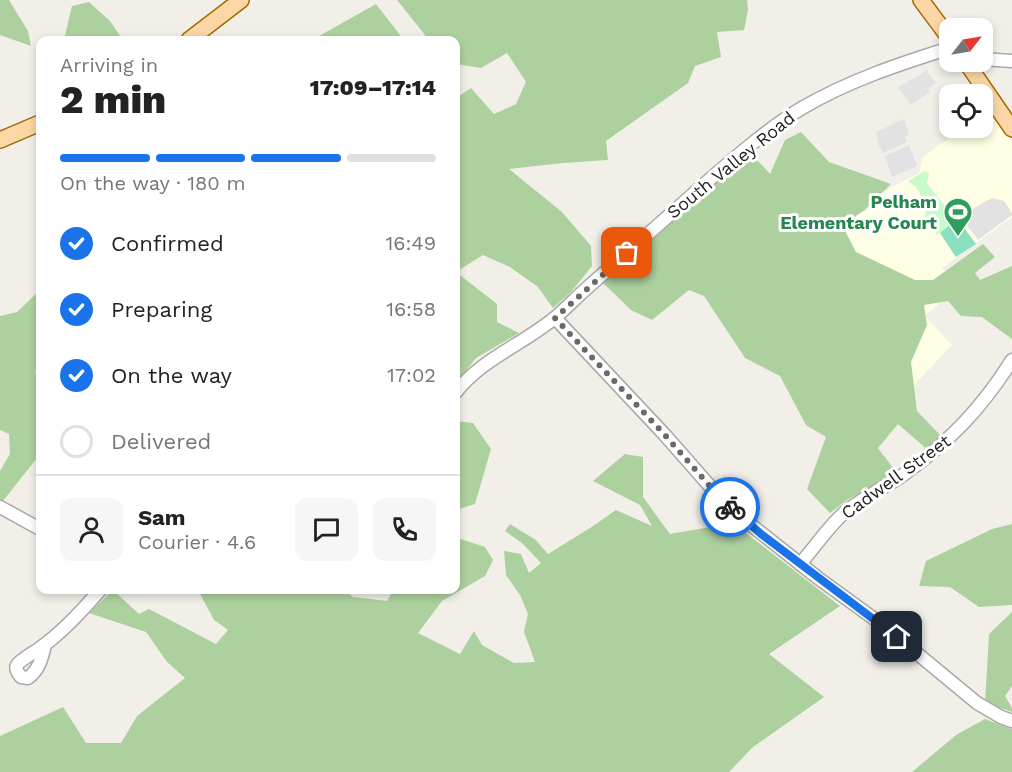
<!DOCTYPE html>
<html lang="en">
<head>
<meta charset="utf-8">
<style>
	:root { --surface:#fff; --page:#f6f6f6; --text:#222; --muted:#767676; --line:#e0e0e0; --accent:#1a73e8 }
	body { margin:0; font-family:"Work Sans",sans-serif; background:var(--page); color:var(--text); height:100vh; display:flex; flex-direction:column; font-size:22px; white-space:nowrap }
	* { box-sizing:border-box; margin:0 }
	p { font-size:20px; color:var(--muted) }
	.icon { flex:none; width:33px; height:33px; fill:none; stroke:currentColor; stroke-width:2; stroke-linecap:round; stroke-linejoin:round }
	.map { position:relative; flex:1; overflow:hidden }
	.panel { position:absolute; left:36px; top:36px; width:424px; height:558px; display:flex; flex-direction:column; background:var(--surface); border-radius:12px; box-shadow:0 3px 9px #0003 }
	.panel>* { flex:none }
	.needle { width:39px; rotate:59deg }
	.buttons { position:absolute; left:939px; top:18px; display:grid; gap:12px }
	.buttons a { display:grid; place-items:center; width:54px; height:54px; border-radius:12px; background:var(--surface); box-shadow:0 3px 9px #0003; font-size:30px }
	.pin { position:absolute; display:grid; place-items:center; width:51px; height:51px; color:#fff; margin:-26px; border-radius:12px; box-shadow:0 3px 9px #0006 }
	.courier { position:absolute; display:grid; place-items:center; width:60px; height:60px; margin:-30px; border:4px solid #1a73e8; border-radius:50%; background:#fff; color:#222; box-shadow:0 2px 8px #0007 }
	.head em { font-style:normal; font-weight:800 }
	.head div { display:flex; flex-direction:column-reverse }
	.head { display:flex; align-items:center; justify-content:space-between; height:102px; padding:0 24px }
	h1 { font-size:39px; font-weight:800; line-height:45px }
	.bar { display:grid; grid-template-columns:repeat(4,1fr); gap:9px 6px; align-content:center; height:72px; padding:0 24px }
	.bar i { height:8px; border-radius:4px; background:var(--line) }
	.bar .active { background:var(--accent) }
	.bar p { grid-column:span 4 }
	.line { display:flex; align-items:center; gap:15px; padding:0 24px; border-top:2px solid var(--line) }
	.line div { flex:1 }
	.round { display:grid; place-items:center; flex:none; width:63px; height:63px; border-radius:12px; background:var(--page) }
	ol { padding:0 24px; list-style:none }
	li { display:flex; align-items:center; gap:18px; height:66px }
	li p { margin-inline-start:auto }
	li .icon { padding:6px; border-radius:50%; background:var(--accent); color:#fff; stroke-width:4 }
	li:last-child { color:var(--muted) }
	li i { width:33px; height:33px; border:3px solid var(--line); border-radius:50% }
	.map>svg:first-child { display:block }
	.education { fill:#ffffe5 }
	.forest { fill:#add19e }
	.park { fill:#c8facc }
	.pitch { fill:#88e0be }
	.parking { fill:#e2e2e2 }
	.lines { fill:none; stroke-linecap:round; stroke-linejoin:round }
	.minor-casing { stroke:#a9a9a9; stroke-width:15 }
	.major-casing { stroke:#a06b00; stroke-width:18 }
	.minor { stroke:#fff; stroke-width:12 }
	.major { stroke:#fcd6a4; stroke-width:15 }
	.done { stroke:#6b6a68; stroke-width:6; stroke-dasharray:0 10.8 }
	.route { stroke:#1a73e8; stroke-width:8 }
	.labels { text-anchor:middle; stroke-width:6; stroke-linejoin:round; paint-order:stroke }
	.street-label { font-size:18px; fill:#222; stroke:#fff }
	.leisure-label { font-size:18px; font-weight:bold; fill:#27864d; stroke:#fff; text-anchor:end }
</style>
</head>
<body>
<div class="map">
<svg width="1012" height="772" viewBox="0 0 1012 772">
	<rect width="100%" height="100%" fill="#f2efe9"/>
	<path class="education" d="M 989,108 L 1012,141 L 1012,217 L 942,268 L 958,287 L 925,316 L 952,345 L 861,441 L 808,284 L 839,191 L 885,191 L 919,173 L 923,157 L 963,128 L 982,128 L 983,113 Z"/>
	<g class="forest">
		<path d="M 0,0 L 9,0 L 28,31 L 31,46 L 0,35 Z"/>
		<path d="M 397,0 L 747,0 L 748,10 L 744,30 L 717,32 L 721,57 L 695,66 L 688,83 L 606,141 L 608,160 L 563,163 L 509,169 L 562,212 L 591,246 L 592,266 L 571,292 L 553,308 L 538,287 L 510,267 L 483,255 L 456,272 L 497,304 L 497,322 L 519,333 L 476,358 L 456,383 L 456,98 L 471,88 L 494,114 L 516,104 L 526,82 L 507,53 L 481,68 L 456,64 L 456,40 L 429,40 Z"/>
		<path d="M 89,2 L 110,21 L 123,40 L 64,40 L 72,6 Z"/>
		<path d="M 376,4 L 404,40 L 312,40 Z"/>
		<path d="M 801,132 L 829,162 L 891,184 L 865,210 L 842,225 L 856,252 L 915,280 L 933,280 L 983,244 L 995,257 L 975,273 L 980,280 L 1012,266 L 1012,339 L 982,317 L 961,316 L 948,301 L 924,305 L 927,325 L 911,362 L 917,411 L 942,437 L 929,451 L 898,424 L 878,448 L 896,472 L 847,500 L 830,513 L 807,489 L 826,437 L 806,425 L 780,376 L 745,358 L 704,296 L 689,290 L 652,320 L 631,310 L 602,282 L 749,151 L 770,174 L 785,140 Z"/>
		<path d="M 40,290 L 40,361 L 35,372 L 40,381 L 40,459 L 37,458 L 3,501 L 0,499 L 0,471 L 10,454 L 9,434 L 0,430 L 0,316 L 17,312 Z"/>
		<path d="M 456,421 L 473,423 L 491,449 L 475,504 L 456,510 Z"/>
		<path d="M 625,454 L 643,457 L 643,497 L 670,534 L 733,523 L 840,606 L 769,654 L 824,697 L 753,747 L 729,772 L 0,772 L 0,736 L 63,707 L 86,743 L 121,743 L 137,716 L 185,678 L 167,662 L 146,632 L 89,613 L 113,590 L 139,614 L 149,609 L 216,644 L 228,630 L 214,620 L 198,590 L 219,590 L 221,594 L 226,590 L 344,590 L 353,597 L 387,601 L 393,590 L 456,590 L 456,541 L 461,539 L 485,547 L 493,560 L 485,576 L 442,601 L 418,633 L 460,654 L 474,631 L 482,645 L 514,663 L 535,662 L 524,632 L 528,614 L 520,595 L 506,575 L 504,551 L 521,554 L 529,573 L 541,563 L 523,544 L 505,531 L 510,524 L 536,540 L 548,554 L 590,528 L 616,510 L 652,526 L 640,505 L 593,481 Z"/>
		<path d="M 1012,524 L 1012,605 L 979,607 L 950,587 L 919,586 L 926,561 L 992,529 Z"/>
		<path d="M 1012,612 L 1012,686 L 1005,696 L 1012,708 L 1012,712 L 985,703 L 989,634 Z"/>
		<path d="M 985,719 L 1012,729 L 1012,772 L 912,772 L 956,735 Z"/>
	</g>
	<path class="park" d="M 925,171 L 929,173 L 927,183 L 954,218 L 952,223 L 937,235 L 928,219 L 924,221 L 927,206 L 916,187 L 908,181 Z"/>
	<path class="pitch" d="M 958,220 L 976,244 L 956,257 L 940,233 L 952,223 Z"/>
	<g class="parking">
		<path d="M 926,70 L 936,83 L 928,89 L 930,92 L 911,105 L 898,87 L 918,76 Z"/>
		<path d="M 904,119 L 909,135 L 907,135 L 905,137 L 907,142 L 883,153 L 881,148 L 879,147 L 876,132 Z"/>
		<path d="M 909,145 L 917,166 L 892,177 L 885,156 Z"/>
		<path d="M 992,198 L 1004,201 L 1012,213 L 1012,215 L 978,240 L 964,222 L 967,215 L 974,208 Z"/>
	</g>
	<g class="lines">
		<g class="minor-casing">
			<g id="minor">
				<path d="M 982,59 L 1012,61"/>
				<path d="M 555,318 L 664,434 L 715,492 L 746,521 L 818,578 L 884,626 L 977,703 L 1001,717 L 1012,721"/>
				<path d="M 456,392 C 483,358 524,344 557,316 C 567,307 577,297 587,288 C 628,252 668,216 709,180 C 739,154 769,128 802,108 C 848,81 899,64 950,48"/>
				<path d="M 0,507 L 40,529"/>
				<path d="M 800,564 C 815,547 828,527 845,512 C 862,498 884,488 903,475 C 949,442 982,408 1012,360"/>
				<path d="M 45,645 C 42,658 39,670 28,678 L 21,677 C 18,673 15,669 17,665 C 20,660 35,652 40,648 C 63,632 82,611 100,590"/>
			</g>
		</g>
		<g class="major-casing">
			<g id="major">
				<path d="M 921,0 L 950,39"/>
				<path d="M 189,40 L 241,0"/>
				<path d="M 966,62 L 1012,129"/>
				<path d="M 0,140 L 40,123"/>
			</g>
		</g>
		<use href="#minor" class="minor"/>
		<use href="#major" class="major"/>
	</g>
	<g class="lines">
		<path class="done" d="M 627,253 L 555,318 L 664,434 L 708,484 L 730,507"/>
		<path class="route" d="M 730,507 L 761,534 L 897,637"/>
	</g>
	<defs>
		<g id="stadium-pin" transform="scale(1.5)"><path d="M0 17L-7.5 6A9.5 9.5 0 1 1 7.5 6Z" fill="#2e9e5b" stroke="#fff"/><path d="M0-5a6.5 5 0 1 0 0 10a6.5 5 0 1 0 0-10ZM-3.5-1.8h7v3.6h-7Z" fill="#fff"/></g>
	</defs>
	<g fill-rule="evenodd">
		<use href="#stadium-pin" x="958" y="212"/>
	</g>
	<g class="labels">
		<g class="street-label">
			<text transform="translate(731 165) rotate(-39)" y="6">South Valley Road</text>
			<text transform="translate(896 477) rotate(-36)" y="6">Cadwell Street</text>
		</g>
		<g class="leisure-label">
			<text x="937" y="208">Pelham<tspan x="937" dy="21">Elementary Court</tspan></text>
		</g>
	</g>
</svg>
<div class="buttons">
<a><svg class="needle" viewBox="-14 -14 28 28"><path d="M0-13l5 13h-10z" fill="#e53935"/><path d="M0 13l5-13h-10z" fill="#767676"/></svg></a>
<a><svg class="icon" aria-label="locate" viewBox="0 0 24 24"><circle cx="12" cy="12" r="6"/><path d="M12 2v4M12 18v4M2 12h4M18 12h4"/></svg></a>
</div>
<div class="pin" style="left:627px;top:253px;background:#ea580c"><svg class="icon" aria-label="bag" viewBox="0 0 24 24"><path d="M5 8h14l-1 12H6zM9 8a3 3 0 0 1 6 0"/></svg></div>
<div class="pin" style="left:897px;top:637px;background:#1f2937"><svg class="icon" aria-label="home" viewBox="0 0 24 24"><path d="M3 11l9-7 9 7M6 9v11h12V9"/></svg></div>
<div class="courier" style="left:730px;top:507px"><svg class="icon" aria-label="bike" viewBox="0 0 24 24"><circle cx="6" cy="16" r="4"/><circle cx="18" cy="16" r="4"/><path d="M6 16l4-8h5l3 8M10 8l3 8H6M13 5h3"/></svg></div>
<section class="panel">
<div class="head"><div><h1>2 min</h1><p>Arriving in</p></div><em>17:09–17:14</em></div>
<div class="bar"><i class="active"></i><i class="active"></i><i class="active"></i><i></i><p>On the way · 180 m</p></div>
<ol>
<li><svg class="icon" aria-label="check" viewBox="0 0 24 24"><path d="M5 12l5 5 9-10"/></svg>Confirmed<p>16:49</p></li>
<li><svg class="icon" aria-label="check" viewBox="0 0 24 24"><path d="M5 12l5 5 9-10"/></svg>Preparing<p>16:58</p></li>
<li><svg class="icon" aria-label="check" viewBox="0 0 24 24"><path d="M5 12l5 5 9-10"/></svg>On the way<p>17:02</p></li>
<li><i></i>Delivered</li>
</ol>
<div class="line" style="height:108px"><a class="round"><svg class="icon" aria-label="person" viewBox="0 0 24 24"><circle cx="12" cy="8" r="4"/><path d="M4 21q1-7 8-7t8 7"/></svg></a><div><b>Sam</b><p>Courier · 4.6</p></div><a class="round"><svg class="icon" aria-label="chat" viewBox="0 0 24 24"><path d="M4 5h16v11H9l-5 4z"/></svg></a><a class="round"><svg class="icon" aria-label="phone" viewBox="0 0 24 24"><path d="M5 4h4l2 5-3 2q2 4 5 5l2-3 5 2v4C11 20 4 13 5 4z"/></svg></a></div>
</section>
</div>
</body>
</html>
